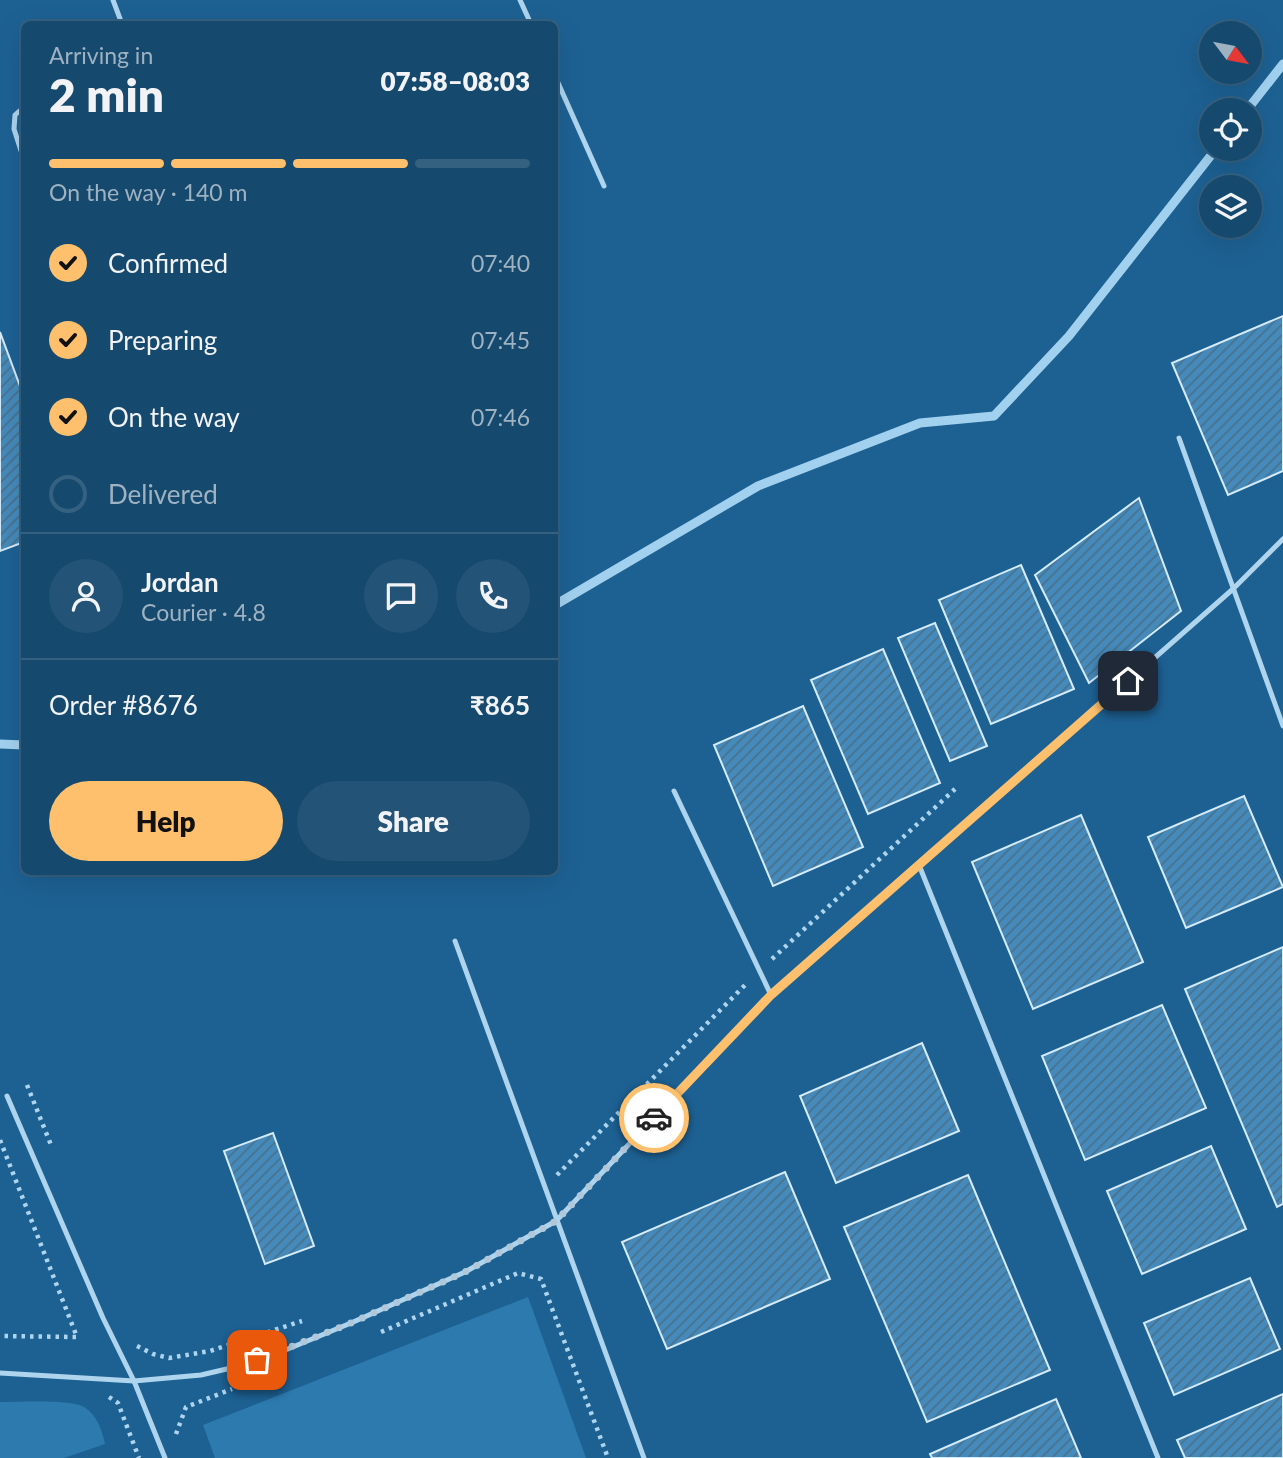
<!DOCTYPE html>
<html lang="en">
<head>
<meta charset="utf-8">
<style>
	:root { --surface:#16496e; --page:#235376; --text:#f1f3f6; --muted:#9eb2c2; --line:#356181; --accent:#fec06d }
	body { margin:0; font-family:Lato,sans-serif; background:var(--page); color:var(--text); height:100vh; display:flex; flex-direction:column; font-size:26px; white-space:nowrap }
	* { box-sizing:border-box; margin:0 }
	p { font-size:23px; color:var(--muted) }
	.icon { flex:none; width:38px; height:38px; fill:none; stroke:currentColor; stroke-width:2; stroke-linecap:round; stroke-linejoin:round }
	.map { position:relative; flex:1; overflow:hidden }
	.details { position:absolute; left:21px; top:21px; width:537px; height:854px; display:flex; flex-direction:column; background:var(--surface); border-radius:10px; box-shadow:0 7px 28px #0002,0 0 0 2px var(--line) }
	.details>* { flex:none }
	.needle { width:46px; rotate:122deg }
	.controls { position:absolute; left:1199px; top:21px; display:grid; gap:14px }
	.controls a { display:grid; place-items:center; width:63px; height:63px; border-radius:50%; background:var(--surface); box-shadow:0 7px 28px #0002,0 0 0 2px var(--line); font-size:35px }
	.pin { position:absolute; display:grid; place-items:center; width:60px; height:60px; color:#fff; margin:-30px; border-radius:14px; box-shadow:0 4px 10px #0006 }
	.courier { position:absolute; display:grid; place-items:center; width:70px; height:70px; margin:-35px; border:5px solid #fec06d; border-radius:50%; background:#fff; color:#222; box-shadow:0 2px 9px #0007 }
	.head em { font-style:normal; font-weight:800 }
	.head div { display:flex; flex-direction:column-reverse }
	.head { display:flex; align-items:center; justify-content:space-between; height:119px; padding:0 28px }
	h1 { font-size:46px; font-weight:800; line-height:52px }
	.bar { display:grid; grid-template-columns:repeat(4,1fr); gap:10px 7px; align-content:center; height:84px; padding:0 28px }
	.bar i { height:9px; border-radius:5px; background:var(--line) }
	.bar .selected { background:var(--accent) }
	.bar p { grid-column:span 4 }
	.line { display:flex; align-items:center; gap:18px; padding:0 28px; border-top:2px solid var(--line) }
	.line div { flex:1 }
	.round { display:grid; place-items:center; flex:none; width:74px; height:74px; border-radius:37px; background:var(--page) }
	ol { padding:0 28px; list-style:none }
	li { display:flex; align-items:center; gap:21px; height:77px }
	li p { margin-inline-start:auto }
	li .icon { padding:7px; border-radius:50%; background:var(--accent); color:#111; stroke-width:4 }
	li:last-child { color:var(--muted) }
	li i { width:38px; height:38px; border:4px solid var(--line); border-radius:50% }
	.cta { display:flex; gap:14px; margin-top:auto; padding:14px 28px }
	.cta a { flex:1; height:80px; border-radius:42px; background:var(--accent); color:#111; font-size:28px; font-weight:800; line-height:80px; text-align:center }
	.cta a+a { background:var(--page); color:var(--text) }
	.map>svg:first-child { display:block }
	.grass { fill:#2d7aaf }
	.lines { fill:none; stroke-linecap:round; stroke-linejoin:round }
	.stream { stroke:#a2d1f0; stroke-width:9 }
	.building { fill:url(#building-hatch); stroke:#d5ebfa; stroke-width:2 }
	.path { stroke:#aed4ee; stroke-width:4.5; stroke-dasharray:3.5 5; stroke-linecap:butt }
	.service { stroke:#aed4ee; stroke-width:5 }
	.done { stroke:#b0c8d9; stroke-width:7; stroke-dasharray:0 12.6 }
	.route { stroke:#fec06d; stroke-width:9 }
</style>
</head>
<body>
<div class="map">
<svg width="1283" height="1458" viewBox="0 0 1283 1458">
	<defs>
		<pattern id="building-hatch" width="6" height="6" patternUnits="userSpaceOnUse" patternTransform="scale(1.75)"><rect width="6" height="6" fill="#458aba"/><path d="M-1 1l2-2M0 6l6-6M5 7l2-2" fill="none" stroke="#48718e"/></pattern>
	</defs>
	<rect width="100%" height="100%" fill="#1d6193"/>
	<g class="grass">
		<path d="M 528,1297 L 586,1458 L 215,1458 L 203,1425 Z"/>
		<path d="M 0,1402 C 17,1402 71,1399 84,1407 C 97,1415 102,1430 105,1444 L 64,1458 L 0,1458 Z"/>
	</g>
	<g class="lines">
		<g class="stream">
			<path d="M 1247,110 L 1283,64"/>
			<path d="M 555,605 L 758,486 L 920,423 L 994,416 L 1069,336 L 1216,149"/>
			<path d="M 0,744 L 24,745"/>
		</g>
	</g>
	<g class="building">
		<path d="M 1283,316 L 1283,471 L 1228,495 L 1172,363 Z"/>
		<path d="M 0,332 L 24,397 L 24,542 L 0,551 Z"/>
		<path d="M 1139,498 L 1181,611 L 1089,683 L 1035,575 Z"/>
		<path d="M 1021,565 L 1074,689 L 991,724 L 939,600 Z"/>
		<path d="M 935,623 L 987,746 L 950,761 L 898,638 Z"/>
		<path d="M 883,649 L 940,783 L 868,814 L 811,680 Z"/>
		<path d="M 803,706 L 863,847 L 773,886 L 714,745 Z"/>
		<path d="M 1244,796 L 1283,887 L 1186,928 L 1148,837 Z"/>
		<path d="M 1081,815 L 1143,962 L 1033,1009 L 972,862 Z"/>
		<path d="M 1283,947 L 1283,1204 L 1277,1207 L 1185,989 Z"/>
		<path d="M 1162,1005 L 1206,1108 L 1085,1160 L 1042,1056 Z"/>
		<path d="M 922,1043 L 959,1131 L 836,1183 L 800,1096 Z"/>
		<path d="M 273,1133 L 314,1246 L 265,1264 L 224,1151 Z"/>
		<path d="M 1211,1146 L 1246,1229 L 1142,1274 L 1107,1191 Z"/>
		<path d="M 785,1172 L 830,1279 L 667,1349 L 622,1242 Z"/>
		<path d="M 968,1175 L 1050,1370 L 927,1422 L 844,1227 Z"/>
		<path d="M 1250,1278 L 1280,1349 L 1174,1395 L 1144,1323 Z"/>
		<path d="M 1283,1394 L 1283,1458 L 1185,1458 L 1177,1440 Z"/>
		<path d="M 1056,1399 L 1081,1458 L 932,1458 L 930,1454 Z"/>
	</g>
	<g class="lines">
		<g class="path">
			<path d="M 772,959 L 955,789"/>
			<path d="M 27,1085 L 51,1145"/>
			<path d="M 0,1140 L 77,1337 L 0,1336"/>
			<path d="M 557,1175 L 748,982"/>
			<path d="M 381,1332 L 518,1273 L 541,1279 L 608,1458"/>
			<path d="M 137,1346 L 153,1354 L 169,1358 L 210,1351 L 302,1321"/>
			<path d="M 109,1397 L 118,1403 L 139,1458"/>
			<path d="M 176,1434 L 186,1407 L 232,1389"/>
		</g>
		<g class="service">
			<path d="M 113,0 L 122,24"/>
			<path d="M 520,0 L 531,24"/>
			<path d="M 555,76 L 604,186"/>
			<path d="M 24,107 L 15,115 L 14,129 L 24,160"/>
			<path d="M 1179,438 L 1283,726"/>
			<path d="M 674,791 L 771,995"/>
			<path d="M 919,865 L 1158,1458"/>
			<path d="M 455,941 L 644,1458"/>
			<path d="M 7,1096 L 103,1318 L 134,1381 L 165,1458"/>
			<path d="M 0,1373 L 134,1381 L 201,1375 L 231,1368 L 283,1351 L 351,1323 L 465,1272 L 556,1221 L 771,995 L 1233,589 L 1283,539"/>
		</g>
	</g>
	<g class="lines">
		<path class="done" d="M 257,1360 L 351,1323 L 465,1272 L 556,1221 L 654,1118"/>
		<path class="route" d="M 654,1118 L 771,995 L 1128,681"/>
	</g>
</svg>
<div class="controls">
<a><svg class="needle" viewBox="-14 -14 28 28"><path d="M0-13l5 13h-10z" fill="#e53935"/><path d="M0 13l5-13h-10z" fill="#9eb2c2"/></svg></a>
<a><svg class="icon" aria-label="locate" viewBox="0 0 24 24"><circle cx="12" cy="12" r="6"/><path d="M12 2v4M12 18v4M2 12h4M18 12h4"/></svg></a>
<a><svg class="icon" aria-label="layers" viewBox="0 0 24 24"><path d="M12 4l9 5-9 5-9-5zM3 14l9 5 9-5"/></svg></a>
</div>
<div class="pin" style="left:257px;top:1360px;background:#ea580c"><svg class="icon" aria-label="bag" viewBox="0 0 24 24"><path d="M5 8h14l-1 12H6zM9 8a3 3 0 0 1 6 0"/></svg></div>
<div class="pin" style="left:1128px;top:681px;background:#1f2937"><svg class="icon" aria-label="home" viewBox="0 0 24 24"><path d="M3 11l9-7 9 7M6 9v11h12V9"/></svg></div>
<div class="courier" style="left:654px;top:1118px"><svg class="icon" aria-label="car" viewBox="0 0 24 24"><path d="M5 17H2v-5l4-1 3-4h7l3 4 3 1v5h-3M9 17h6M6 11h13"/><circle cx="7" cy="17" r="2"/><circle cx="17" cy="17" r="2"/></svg></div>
<section class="details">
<div class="head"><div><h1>2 min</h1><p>Arriving in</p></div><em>07:58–08:03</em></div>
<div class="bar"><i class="selected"></i><i class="selected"></i><i class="selected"></i><i></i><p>On the way · 140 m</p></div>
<ol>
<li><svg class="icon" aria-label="check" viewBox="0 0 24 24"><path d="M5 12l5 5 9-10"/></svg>Confirmed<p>07:40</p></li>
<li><svg class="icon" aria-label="check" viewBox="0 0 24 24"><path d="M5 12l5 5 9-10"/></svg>Preparing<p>07:45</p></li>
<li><svg class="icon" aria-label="check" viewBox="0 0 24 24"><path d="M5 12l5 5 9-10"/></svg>On the way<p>07:46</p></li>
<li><i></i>Delivered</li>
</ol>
<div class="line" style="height:126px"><a class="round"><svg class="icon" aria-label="person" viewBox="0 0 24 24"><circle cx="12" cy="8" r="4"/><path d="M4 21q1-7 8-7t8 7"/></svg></a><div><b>Jordan</b><p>Courier · 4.8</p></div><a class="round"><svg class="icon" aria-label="chat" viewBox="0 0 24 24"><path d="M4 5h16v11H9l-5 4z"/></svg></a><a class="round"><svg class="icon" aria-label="phone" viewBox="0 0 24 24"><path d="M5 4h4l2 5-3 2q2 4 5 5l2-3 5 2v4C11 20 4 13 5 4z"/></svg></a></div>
<div class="line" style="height:91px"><div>Order #8676</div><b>₹865</b></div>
<div class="cta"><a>Help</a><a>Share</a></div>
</section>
</div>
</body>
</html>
